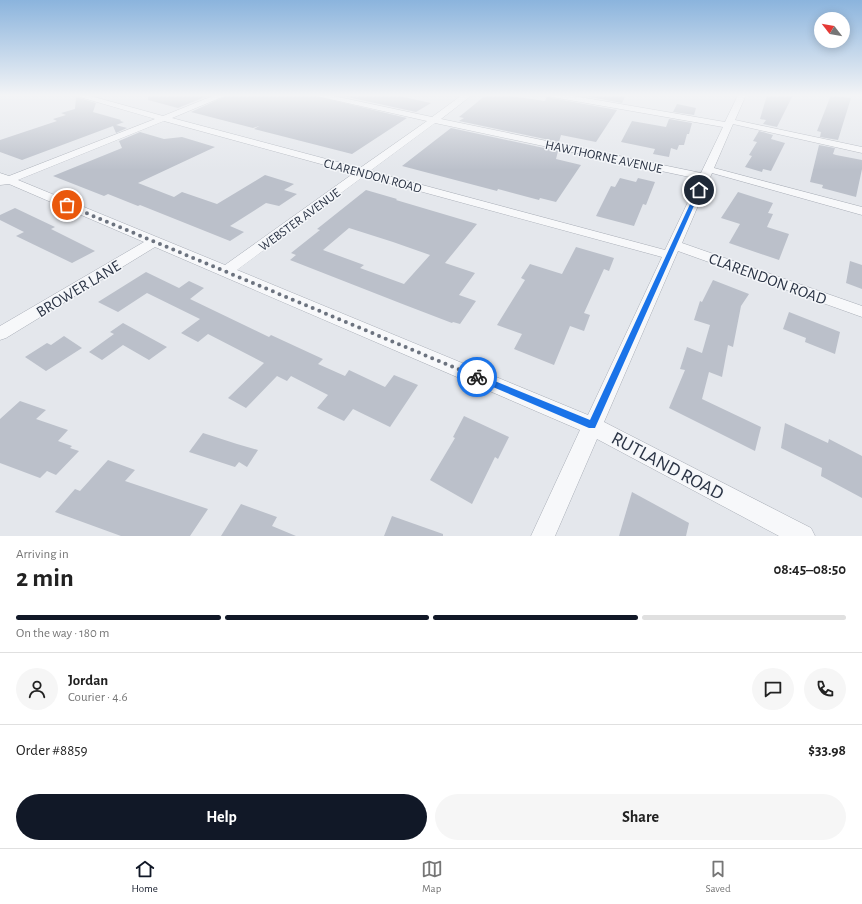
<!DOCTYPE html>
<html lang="en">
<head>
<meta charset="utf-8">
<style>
	:root { --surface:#fff; --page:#f6f6f6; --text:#222; --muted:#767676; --line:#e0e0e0; --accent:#111827 }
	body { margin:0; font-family:"Alegreya Sans",sans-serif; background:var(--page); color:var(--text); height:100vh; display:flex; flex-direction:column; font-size:15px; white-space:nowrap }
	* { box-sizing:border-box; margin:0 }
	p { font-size:13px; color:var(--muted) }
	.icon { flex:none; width:22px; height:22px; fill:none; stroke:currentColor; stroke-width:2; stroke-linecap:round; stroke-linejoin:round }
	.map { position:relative; height:536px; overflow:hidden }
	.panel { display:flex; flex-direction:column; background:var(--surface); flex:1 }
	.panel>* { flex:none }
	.needle { width:26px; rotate:301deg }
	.controls { position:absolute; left:814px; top:12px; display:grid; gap:8px }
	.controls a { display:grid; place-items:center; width:36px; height:36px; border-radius:50%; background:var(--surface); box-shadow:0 2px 10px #0003; font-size:20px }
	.pin { position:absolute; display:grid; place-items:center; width:34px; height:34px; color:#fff; margin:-17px; border:2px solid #fff; border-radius:50%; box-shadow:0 1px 4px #0007 }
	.courier { position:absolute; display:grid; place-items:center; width:40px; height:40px; margin:-20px; border:3px solid #1a73e8; border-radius:50%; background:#fff; color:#222; box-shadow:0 1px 5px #0007 }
	.head em { font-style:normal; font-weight:700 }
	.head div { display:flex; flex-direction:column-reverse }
	.head { display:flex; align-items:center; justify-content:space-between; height:68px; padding:0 16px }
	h1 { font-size:26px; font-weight:700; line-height:30px }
	.bar { display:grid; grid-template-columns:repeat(4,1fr); gap:6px 4px; align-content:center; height:48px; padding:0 16px }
	.bar i { height:5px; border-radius:3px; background:var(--line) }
	.bar .on { background:var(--accent) }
	.bar p { grid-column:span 4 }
	.line { display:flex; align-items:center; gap:10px; padding:0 16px; border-top:1px solid var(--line) }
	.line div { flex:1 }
	.round { display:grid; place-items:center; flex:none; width:42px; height:42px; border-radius:21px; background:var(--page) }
	.button { display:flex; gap:8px; margin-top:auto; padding:8px 16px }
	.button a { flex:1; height:46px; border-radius:24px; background:var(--accent); color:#fff; font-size:16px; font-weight:700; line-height:46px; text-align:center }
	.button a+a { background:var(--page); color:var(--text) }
	.tab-bar { display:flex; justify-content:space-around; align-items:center; height:56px; border-top:1px solid var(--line); background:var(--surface); font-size:11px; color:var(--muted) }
	.tab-bar a { display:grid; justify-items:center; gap:2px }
	.tab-bar .on { color:var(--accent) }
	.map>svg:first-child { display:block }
	.building { fill:#bbc0ca; fill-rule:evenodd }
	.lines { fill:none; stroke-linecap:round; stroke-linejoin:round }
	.minor-casing { stroke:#a9aeb7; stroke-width:1 }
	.minor { fill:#f7f8fa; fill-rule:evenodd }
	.route { fill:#1a73e8 }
	.done { stroke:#6c737f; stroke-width:4; stroke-dasharray:0 7.2 }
	.labels { text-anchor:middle; stroke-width:3; stroke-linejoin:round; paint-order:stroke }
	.far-street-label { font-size:13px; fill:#2b3445; stroke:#f4f6f9 }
	.street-label { font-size:16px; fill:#2b3445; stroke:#f4f6f9 }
	.near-street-label { font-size:19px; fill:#2b3445; stroke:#f4f6f9 }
</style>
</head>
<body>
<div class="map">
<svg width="862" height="536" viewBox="0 0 862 536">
	<rect width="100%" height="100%" fill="#e4e7ec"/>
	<g class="building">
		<path d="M 148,95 L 210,95 L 178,108 L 148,100 Z"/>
		<path d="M 228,95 L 311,95 L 407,118 L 352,154 L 254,129 L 259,126 L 253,128 L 191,112 Z"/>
		<path d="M 338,95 L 394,95 L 431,103 L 416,112 Z"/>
		<path d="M 486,95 L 504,95 L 545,101 L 547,95 L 552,98 L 617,110 L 596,142 L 561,135 L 559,142 L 459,121 L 464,118 L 459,117 Z"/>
		<path d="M 579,95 L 626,95 L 622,103 Z"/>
		<path d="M 767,95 L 793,95 L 777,127 L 763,124 L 766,120 L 760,119 Z"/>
		<path d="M 831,95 L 851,98 L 838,140 L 820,137 L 821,132 L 817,131 Z"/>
		<path d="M 76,97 L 96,103 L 93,112 L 121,120 L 120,121 L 124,122 L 116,125 L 127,128 L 116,133 L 113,126 L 22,160 L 0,152 L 0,140 L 57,121 L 53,119 L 66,115 L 61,113 L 75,109 Z"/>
		<path d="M 677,104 L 696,108 L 694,115 L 673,112 Z"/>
		<path d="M 669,119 L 692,123 L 689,134 L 687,134 L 684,145 L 679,145 L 677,150 L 671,148 L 669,157 L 653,154 L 655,149 L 621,142 L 632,121 L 666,127 Z"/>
		<path d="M 451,128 L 558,151 L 556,159 L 581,165 L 556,202 L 540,198 L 539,200 L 498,189 L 497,191 L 402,166 Z"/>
		<path d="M 759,131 L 773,135 L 771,139 L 785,143 L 771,171 L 763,169 L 762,172 L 745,167 L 752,156 L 749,155 L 757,142 L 753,141 Z"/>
		<path d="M 140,132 L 164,139 L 182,137 L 215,147 L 138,183 L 174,197 L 182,192 L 217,204 L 265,175 L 294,184 L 284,190 L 297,194 L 279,206 L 266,203 L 230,226 L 244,232 L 230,241 L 140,205 L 138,206 L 108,194 L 104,196 L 53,176 L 122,148 L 119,141 Z"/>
		<path d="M 819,145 L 835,148 L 833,154 L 836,155 L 862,160 L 862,169 L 856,197 L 822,188 L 823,185 L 810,182 Z"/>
		<path d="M 620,178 L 636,182 L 638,178 L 655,182 L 646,205 L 643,204 L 634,226 L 596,216 L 611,186 L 615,187 Z"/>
		<path d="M 366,190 L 397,199 L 396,200 L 477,224 L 445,263 L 475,273 L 459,295 L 476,301 L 460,324 L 453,322 L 452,323 L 405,305 L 290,260 L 296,255 L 291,253 L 320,230 L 317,229 ZM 349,228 L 393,242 L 430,255 L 404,284 L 360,268 L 364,265 L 323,250 Z"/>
		<path d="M 738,192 L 773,203 L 768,213 L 773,214 L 767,227 L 789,234 L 779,260 L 729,243 L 740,224 L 721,218 Z"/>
		<path d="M 15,208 L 55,227 L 51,229 L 95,251 L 72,263 L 16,236 L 24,232 L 0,220 L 0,215 Z"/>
		<path d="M 576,247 L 614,258 L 609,271 L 604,269 L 584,313 L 590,315 L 584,331 L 570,326 L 554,365 L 514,349 L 522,334 L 497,325 L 525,280 L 521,278 L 530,264 L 562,274 Z"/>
		<path d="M 850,261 L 862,265 L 862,289 L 846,283 Z"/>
		<path d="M 146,272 L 179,288 L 189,281 L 204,288 L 190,299 L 269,337 L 271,335 L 323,359 L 318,364 L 345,376 L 349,370 L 385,387 L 394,375 L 418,385 L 390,427 L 353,409 L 344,421 L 317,408 L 328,395 L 291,376 L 287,381 L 277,376 L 246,408 L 228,398 L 264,363 L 208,334 L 198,342 L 181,333 L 200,319 L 147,293 L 118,312 L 98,302 Z"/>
		<path d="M 713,280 L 749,294 L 741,306 L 733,347 L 728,345 L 722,377 L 709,372 L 702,399 L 761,427 L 755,451 L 669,408 L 685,370 L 680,369 L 687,347 L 702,353 L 710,325 L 694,320 L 700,301 L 702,302 Z"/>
		<path d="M 789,312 L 840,332 L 835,354 L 805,342 L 806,338 L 783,329 Z"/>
		<path d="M 123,323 L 167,347 L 149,360 L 123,345 L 102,360 L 89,352 L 114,334 L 110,332 Z"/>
		<path d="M 64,336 L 82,348 L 46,371 L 25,357 L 47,343 L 51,345 Z"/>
		<path d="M 20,401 L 46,410 L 36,419 L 68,430 L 58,441 L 72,446 L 70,448 L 79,451 L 56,475 L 47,471 L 40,478 L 0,463 L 0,419 Z"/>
		<path d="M 464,416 L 509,437 L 498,459 L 495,457 L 472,504 L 430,480 L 455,438 L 453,437 Z"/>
		<path d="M 785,423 L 828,443 L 829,439 L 862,456 L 862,498 L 821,476 L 822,468 L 781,448 Z"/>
		<path d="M 203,433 L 237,444 L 258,450 L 247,467 L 239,462 L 235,467 L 189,452 Z"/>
		<path d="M 108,460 L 135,470 L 125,481 L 208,509 L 190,536 L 121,536 L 55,512 L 75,489 L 80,491 Z"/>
		<path d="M 632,492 L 689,523 L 686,536 L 619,536 Z"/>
		<path d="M 241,504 L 277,517 L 272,526 L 296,536 L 221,536 Z"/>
		<path d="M 392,516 L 443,534 L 443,536 L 384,536 Z"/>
	</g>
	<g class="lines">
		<g class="minor-casing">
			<path id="minor" d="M 73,95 L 87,95 L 163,116 L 215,95 L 227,95 L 172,118 L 360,168 L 427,121 L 312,95 L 329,95 L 432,117 L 462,95 L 472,95 L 441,119 L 701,173 L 723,127 L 552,97 L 548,95 L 568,95 L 725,122 L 738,95 L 746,95 L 735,120 L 862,147 L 862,153 L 733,124 L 714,168 L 862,207 L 862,215 L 712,173 L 682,243 L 862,306 L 862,317 L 678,251 L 604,422 L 811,528 L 815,536 L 779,536 L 597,439 L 555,536 L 531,536 L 580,430 L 155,247 L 6,338 L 0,340 L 0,326 L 144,242 L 9,184 L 0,185 L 0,173 L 9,176 L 155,119 ZM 164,121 L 354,173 L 225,265 L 18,180 ZM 435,123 L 699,179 L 665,250 L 370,171 ZM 364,176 L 662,257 L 588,415 L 237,270 Z"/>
		</g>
		<use href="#minor" class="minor"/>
	</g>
	<linearGradient id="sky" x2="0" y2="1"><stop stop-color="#8bb4dd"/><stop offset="0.56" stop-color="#f3f4f6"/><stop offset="1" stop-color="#f3f4f6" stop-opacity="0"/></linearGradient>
	<rect width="862" height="170" fill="url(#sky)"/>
	<path class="route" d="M 697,189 L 701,190 L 595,428 L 589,428 L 474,379 L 473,377 L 474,375 L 480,375 L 590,420 Z"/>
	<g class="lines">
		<path class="done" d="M 67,205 L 477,377"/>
	</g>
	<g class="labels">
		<g class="far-street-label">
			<text transform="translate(604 156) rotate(12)" y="5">HAWTHORNE AVENUE</text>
			<text transform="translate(373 175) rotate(15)" y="5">CLARENDON ROAD</text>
			<text transform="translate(299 219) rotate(-36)" y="5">WEBSTER AVENUE</text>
		</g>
		<g class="street-label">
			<text transform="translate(768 278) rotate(20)" y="6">CLARENDON ROAD</text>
			<text transform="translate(78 288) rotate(-31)" y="6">BROWER LANE</text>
		</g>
		<g class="near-street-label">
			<text transform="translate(668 465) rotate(28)" y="7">RUTLAND ROAD</text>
		</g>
	</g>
</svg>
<div class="controls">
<a><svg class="needle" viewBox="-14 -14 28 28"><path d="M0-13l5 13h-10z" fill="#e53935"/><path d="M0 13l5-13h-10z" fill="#767676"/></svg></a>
</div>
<div class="pin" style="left:67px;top:205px;background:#ea580c"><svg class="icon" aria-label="bag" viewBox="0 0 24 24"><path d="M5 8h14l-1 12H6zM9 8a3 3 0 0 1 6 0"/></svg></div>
<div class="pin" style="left:699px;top:190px;background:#1f2937"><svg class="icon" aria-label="home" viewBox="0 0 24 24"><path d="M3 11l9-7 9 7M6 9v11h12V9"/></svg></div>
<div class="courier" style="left:477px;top:377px"><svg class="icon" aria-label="bike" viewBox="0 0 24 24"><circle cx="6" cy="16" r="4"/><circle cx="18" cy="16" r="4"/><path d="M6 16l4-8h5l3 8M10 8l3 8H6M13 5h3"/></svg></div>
</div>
<section class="panel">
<div class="head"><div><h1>2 min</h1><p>Arriving in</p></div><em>08:45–08:50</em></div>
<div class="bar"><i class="on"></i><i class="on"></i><i class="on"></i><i></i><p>On the way · 180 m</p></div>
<div class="line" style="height:72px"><a class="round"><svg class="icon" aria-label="person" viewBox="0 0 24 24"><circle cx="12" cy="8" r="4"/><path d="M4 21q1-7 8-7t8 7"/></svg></a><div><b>Jordan</b><p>Courier · 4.6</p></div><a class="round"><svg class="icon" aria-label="chat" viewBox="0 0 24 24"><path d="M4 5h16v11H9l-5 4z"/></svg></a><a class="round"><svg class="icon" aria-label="phone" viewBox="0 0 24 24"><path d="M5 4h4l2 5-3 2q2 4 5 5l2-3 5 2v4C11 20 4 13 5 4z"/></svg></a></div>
<div class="line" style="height:52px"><div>Order #8859</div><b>$33.98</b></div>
<div class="button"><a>Help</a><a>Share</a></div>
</section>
<nav class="tab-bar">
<a class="on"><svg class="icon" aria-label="home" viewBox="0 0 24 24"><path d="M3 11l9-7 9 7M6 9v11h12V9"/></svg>Home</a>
<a><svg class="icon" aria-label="map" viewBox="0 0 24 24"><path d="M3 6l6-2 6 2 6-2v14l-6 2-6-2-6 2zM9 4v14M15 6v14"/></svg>Map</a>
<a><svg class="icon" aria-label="saved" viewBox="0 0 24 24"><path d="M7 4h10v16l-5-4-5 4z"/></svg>Saved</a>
</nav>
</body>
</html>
